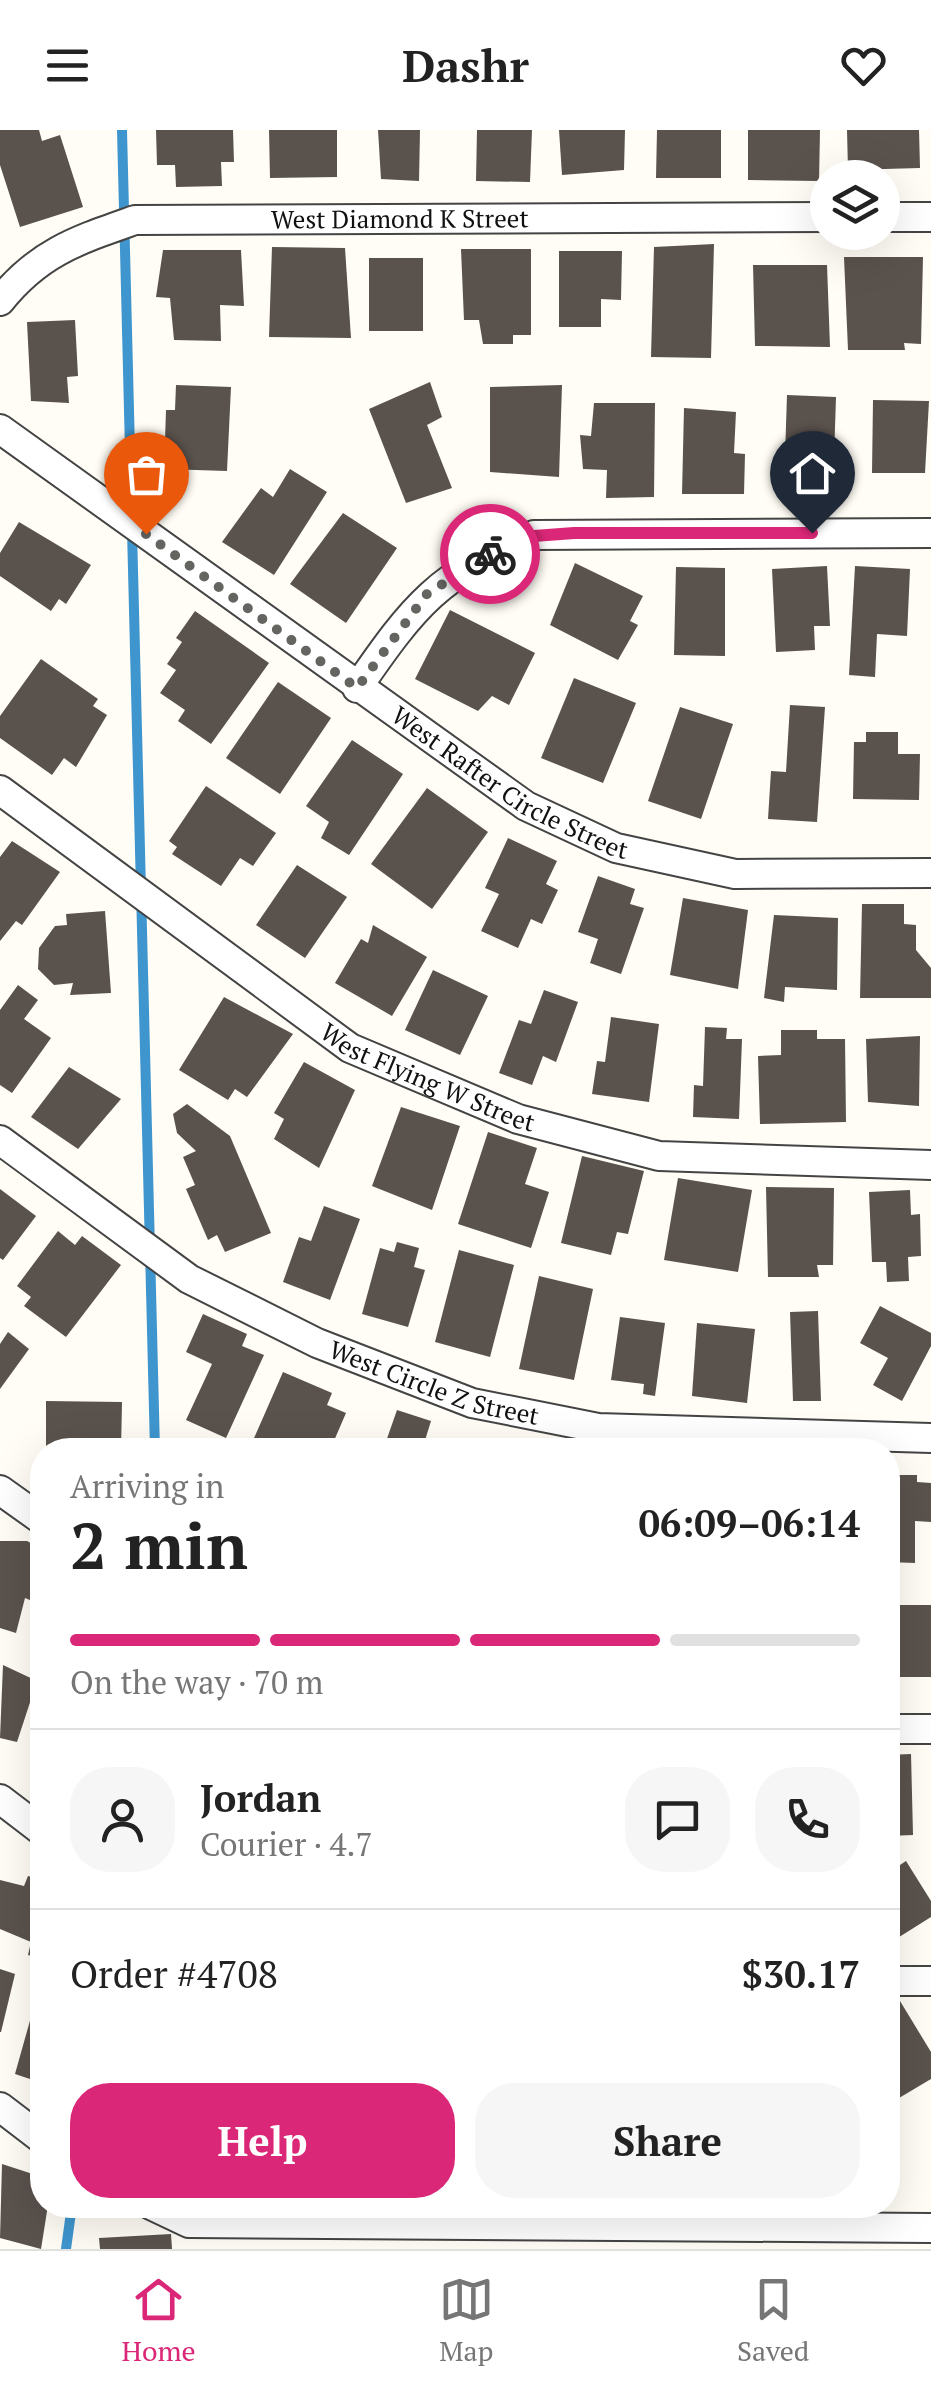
<!DOCTYPE html>
<html lang="en">
<head>
<meta charset="utf-8">
<style>
	:root { --surface:#fff; --page:#f6f6f6; --text:#222; --muted:#767676; --line:#e0e0e0; --accent:#db2777 }
	body { margin:0; font-family:"PT Serif",serif; background:var(--page); color:var(--text); height:100vh; display:flex; flex-direction:column; font-size:38px; white-space:nowrap }
	* { box-sizing:border-box; margin:0 }
	p { font-size:32px; color:var(--muted) }
	.icon { flex:none; width:55px; height:55px; fill:none; stroke:currentColor; stroke-width:2; stroke-linecap:round; stroke-linejoin:round }
	.map { position:relative; flex:1; overflow:hidden }
	.details { position:absolute; left:30px; top:1308px; width:870px; height:780px; display:flex; flex-direction:column; background:var(--surface); border-radius:40px; box-shadow:0 10px 40px #0002 }
	.details>* { flex:none }
	.fabs { position:absolute; left:810px; top:30px; display:grid; gap:20px }
	.fabs a { display:grid; place-items:center; width:90px; height:90px; border-radius:50%; background:var(--surface); box-shadow:0 10px 40px #0002; font-size:50px }
	.pin { position:absolute; display:grid; place-items:center; width:85px; height:85px; color:#fff; margin:-102px -42px; border-radius:50% 50% 50% 0; rotate:-45deg; box-shadow:0 0 10px #0007 }
	.pin .icon { rotate:45deg }
	.courier { position:absolute; display:grid; place-items:center; width:100px; height:100px; margin:-50px; border:8px solid #db2777; border-radius:50%; background:#fff; color:#222; box-shadow:0 2px 12px #0007 }
	.headline em { font-style:normal; font-weight:700 }
	.headline div { display:flex; flex-direction:column-reverse }
	.headline { display:flex; align-items:center; justify-content:space-between; height:170px; padding:0 40px }
	h1 { font-size:65px; font-weight:700; line-height:75px }
	.bar { display:grid; grid-template-columns:repeat(4,1fr); gap:15px 10px; align-content:center; height:120px; padding:0 40px }
	.bar i { height:12px; border-radius:8px; background:var(--line) }
	.bar .active { background:var(--accent) }
	.bar p { grid-column:span 4 }
	.line { display:flex; align-items:center; gap:25px; padding:0 40px; border-top:2px solid var(--line) }
	.line div { flex:1 }
	.round { display:grid; place-items:center; flex:none; width:105px; height:105px; border-radius:40px; background:var(--page) }
	.button { display:flex; gap:20px; margin-top:auto; padding:20px 40px }
	.button a { flex:1; height:115px; border-radius:40px; background:var(--accent); color:#fff; font-size:40px; font-weight:700; line-height:115px; text-align:center }
	.button a+a { background:var(--page); color:var(--text) }
	header { display:flex; justify-content:space-between; align-items:center; height:130px; padding:0 40px; background:var(--surface); font-size:45px; font-weight:700 }
	.dock { display:flex; justify-content:space-around; align-items:center; height:140px; border-top:2px solid var(--line); background:var(--surface); font-size:28px; color:var(--muted) }
	.dock a { display:grid; justify-items:center; gap:5px }
	.dock .active { color:var(--accent) }
	.map>svg:first-child { display:block }
	.lines { fill:none; stroke-linecap:round; stroke-linejoin:round }
	.stream { stroke:#3f96cf; stroke-width:10 }
	.building { fill:#5a524d }
	.minor-casing { stroke:#444; stroke-width:32 }
	.minor { stroke:#fff; stroke-width:28 }
	.done { stroke:#646461; stroke-width:10; stroke-dasharray:0 18 }
	.route { stroke:#db2777; stroke-width:12 }
	.labels { text-anchor:middle; stroke-width:10; stroke-linejoin:round; paint-order:stroke }
	.street-label { font-size:25px; fill:#111; stroke:#fff }
</style>
</head>
<body>
<header><svg class="icon" aria-label="menu" viewBox="0 0 24 24"><path d="M4 6h16M4 12h16M4 18h16"/></svg>Dashr<svg class="icon" aria-label="heart" viewBox="0 0 24 24"><path d="M12 20l-8-8c-3-5 5-10 8-4 3-6 11-1 8 4z"/></svg></header>
<div class="map">
<svg width="931" height="2119" viewBox="0 0 931 2119">
	<rect width="100%" height="100%" fill="#fffdf5"/>
	<g class="lines">
		<g class="stream">
			<path d="M 122,0 L 155,1320"/>
			<path d="M 66,2119 L 72,2075"/>
		</g>
	</g>
	<g class="building">
		<path d="M 0,0 L 39,0 L 42,11 L 60,5 L 83,77 L 20,97 L 0,35 Z"/>
		<path d="M 156,0 L 233,0 L 234,32 L 221,32 L 222,56 L 176,57 L 175,35 L 157,35 Z"/>
		<path d="M 269,0 L 337,0 L 337,47 L 270,48 Z"/>
		<path d="M 378,0 L 420,0 L 419,51 L 381,49 Z"/>
		<path d="M 477,0 L 532,0 L 530,52 L 476,51 Z"/>
		<path d="M 559,0 L 625,0 L 624,40 L 562,45 Z"/>
		<path d="M 657,0 L 721,0 L 721,48 L 656,48 Z"/>
		<path d="M 748,0 L 820,0 L 819,51 L 748,50 Z"/>
		<path d="M 847,0 L 919,0 L 920,38 L 848,40 Z"/>
		<path d="M 714,114 L 711,228 L 651,227 L 654,117 Z"/>
		<path d="M 272,117 L 345,118 L 351,208 L 269,207 Z"/>
		<path d="M 461,119 L 531,119 L 531,205 L 513,205 L 513,214 L 483,214 L 479,190 L 464,190 Z"/>
		<path d="M 163,120 L 241,120 L 244,176 L 220,175 L 221,211 L 174,210 L 170,168 L 156,167 Z"/>
		<path d="M 559,121 L 622,121 L 621,170 L 601,169 L 601,197 L 559,197 Z"/>
		<path d="M 844,127 L 923,127 L 921,214 L 904,213 L 905,220 L 848,220 Z"/>
		<rect x="369" y="128" width="54" height="73"/>
		<path d="M 753,135 L 827,135 L 830,217 L 755,216 Z"/>
		<path d="M 75,190 L 78,246 L 67,247 L 69,273 L 31,271 L 27,192 Z"/>
		<path d="M 430,252 L 442,287 L 427,295 L 452,358 L 406,373 L 369,279 Z"/>
		<path d="M 176,255 L 231,257 L 227,341 L 164,339 L 166,280 L 175,280 Z"/>
		<path d="M 562,255 L 559,347 L 490,342 L 490,257 Z"/>
		<path d="M 787,265 L 836,267 L 833,359 L 784,357 Z"/>
		<path d="M 873,270 L 929,271 L 925,343 L 872,343 Z"/>
		<path d="M 594,273 L 655,273 L 654,367 L 606,368 L 607,340 L 583,339 L 580,305 L 591,306 Z"/>
		<path d="M 684,278 L 736,282 L 734,323 L 745,324 L 744,364 L 682,364 Z"/>
		<path d="M 290,339 L 327,362 L 274,445 L 222,412 L 261,358 L 273,367 Z"/>
		<path d="M 343,383 L 397,418 L 346,493 L 290,454 Z"/>
		<path d="M 19,392 L 91,435 L 66,474 L 59,469 L 51,481 L 0,446 L 0,423 Z"/>
		<path d="M 575,433 L 643,466 L 630,491 L 638,495 L 618,530 L 550,495 Z"/>
		<path d="M 827,436 L 830,496 L 814,496 L 815,520 L 776,522 L 772,439 Z"/>
		<path d="M 855,436 L 910,439 L 907,506 L 877,504 L 875,547 L 849,545 Z"/>
		<path d="M 676,437 L 725,438 L 725,526 L 674,525 Z"/>
		<path d="M 450,480 L 535,523 L 509,575 L 492,566 L 478,581 L 415,549 Z"/>
		<path d="M 195,481 L 269,533 L 211,614 L 178,591 L 185,580 L 160,563 L 176,540 L 167,534 L 182,512 L 176,508 Z"/>
		<path d="M 41,529 L 98,569 L 93,576 L 107,585 L 76,637 L 64,628 L 52,645 L 0,608 L 0,586 Z"/>
		<path d="M 574,548 L 636,573 L 603,653 L 541,628 Z"/>
		<path d="M 278,552 L 331,588 L 280,664 L 226,628 Z"/>
		<path d="M 790,575 L 825,577 L 817,692 L 768,689 L 771,641 L 786,642 Z"/>
		<path d="M 680,577 L 733,594 L 701,689 L 648,671 Z"/>
		<path d="M 866,602 L 898,602 L 898,624 L 920,624 L 919,670 L 853,669 L 854,612 L 866,612 Z"/>
		<path d="M 352,610 L 403,644 L 349,725 L 321,708 L 329,692 L 306,676 Z"/>
		<path d="M 206,656 L 276,703 L 253,736 L 240,728 L 221,756 L 172,724 L 177,717 L 169,711 Z"/>
		<path d="M 427,658 L 488,702 L 432,779 L 371,734 Z"/>
		<path d="M 508,708 L 557,731 L 546,754 L 558,760 L 542,794 L 531,789 L 518,818 L 481,801 L 499,764 L 485,758 Z"/>
		<path d="M 12,711 L 60,742 L 22,795 L 16,791 L 0,811 L 0,727 Z"/>
		<path d="M 297,735 L 347,767 L 305,828 L 256,795 Z"/>
		<path d="M 598,746 L 635,759 L 630,774 L 644,778 L 621,844 L 590,833 L 598,809 L 578,802 Z"/>
		<path d="M 683,768 L 748,780 L 738,859 L 670,845 Z"/>
		<path d="M 862,774 L 904,774 L 904,794 L 916,795 L 916,820 L 931,838 L 931,868 L 860,868 Z"/>
		<path d="M 105,781 L 111,863 L 70,865 L 73,853 L 54,855 L 38,839 L 39,818 L 55,796 L 67,795 L 66,784 Z"/>
		<path d="M 774,785 L 838,788 L 837,860 L 785,857 L 784,872 L 764,868 Z"/>
		<path d="M 373,795 L 427,827 L 392,886 L 335,853 L 361,809 L 368,813 Z"/>
		<path d="M 433,840 L 488,866 L 460,925 L 405,900 Z"/>
		<path d="M 18,855 L 38,870 L 24,889 L 51,908 L 12,963 L 0,955 L 0,880 Z"/>
		<path d="M 544,860 L 578,872 L 556,932 L 543,926 L 532,955 L 499,943 L 519,890 L 531,894 Z"/>
		<path d="M 224,867 L 293,904 L 247,967 L 235,959 L 228,970 L 179,940 Z"/>
		<path d="M 611,887 L 659,894 L 649,972 L 592,964 L 597,931 L 605,932 Z"/>
		<path d="M 705,897 L 727,898 L 726,909 L 742,909 L 739,989 L 693,987 L 694,955 L 703,956 Z"/>
		<path d="M 781,900 L 817,900 L 817,909 L 845,909 L 846,992 L 760,994 L 758,926 L 781,925 Z"/>
		<path d="M 920,906 L 919,976 L 868,972 L 866,909 Z"/>
		<path d="M 304,932 L 355,960 L 319,1038 L 274,1009 L 284,989 L 274,983 Z"/>
		<path d="M 69,937 L 121,969 L 78,1019 L 31,987 Z"/>
		<path d="M 187,974 L 230,1006 L 271,1103 L 225,1122 L 217,1105 L 208,1110 L 186,1059 L 195,1055 L 183,1027 L 196,1021 L 177,1003 L 173,984 Z"/>
		<path d="M 401,977 L 460,996 L 432,1080 L 372,1056 Z"/>
		<path d="M 488,1002 L 537,1018 L 525,1054 L 549,1062 L 531,1118 L 458,1094 Z"/>
		<path d="M 582,1026 L 644,1041 L 628,1104 L 617,1102 L 611,1125 L 561,1113 Z"/>
		<path d="M 678,1048 L 752,1060 L 738,1142 L 664,1130 Z"/>
		<path d="M 766,1057 L 834,1058 L 833,1135 L 817,1135 L 819,1147 L 768,1147 Z"/>
		<path d="M 0,1059 L 36,1086 L 3,1130 L 0,1128 Z"/>
		<path d="M 910,1060 L 911,1085 L 920,1084 L 921,1126 L 908,1127 L 909,1151 L 887,1152 L 886,1132 L 872,1132 L 869,1062 Z"/>
		<path d="M 324,1076 L 360,1089 L 330,1170 L 283,1152 L 299,1107 L 311,1111 Z"/>
		<path d="M 58,1101 L 75,1115 L 82,1106 L 121,1135 L 66,1207 L 24,1176 L 31,1167 L 17,1156 Z"/>
		<path d="M 397,1112 L 419,1118 L 414,1137 L 425,1140 L 408,1197 L 362,1184 L 380,1118 L 394,1122 Z"/>
		<path d="M 459,1120 L 514,1135 L 490,1227 L 435,1212 Z"/>
		<path d="M 539,1146 L 593,1159 L 574,1250 L 519,1239 Z"/>
		<path d="M 880,1176 L 931,1203 L 931,1216 L 902,1271 L 873,1255 L 888,1228 L 860,1213 Z"/>
		<path d="M 818,1181 L 821,1271 L 793,1271 L 790,1182 Z"/>
		<path d="M 203,1184 L 247,1204 L 242,1216 L 264,1225 L 226,1308 L 186,1290 L 212,1234 L 186,1222 Z"/>
		<path d="M 620,1187 L 665,1193 L 655,1266 L 643,1264 L 644,1254 L 611,1250 Z"/>
		<path d="M 697,1193 L 755,1199 L 747,1273 L 692,1266 Z"/>
		<path d="M 8,1202 L 29,1219 L 0,1259 L 0,1214 Z"/>
		<path d="M 283,1242 L 332,1263 L 327,1275 L 346,1283 L 330,1320 L 264,1320 L 251,1315 Z"/>
		<path d="M 46,1271 L 122,1272 L 121,1320 L 46,1320 Z"/>
		<path d="M 397,1280 L 431,1291 L 422,1320 L 383,1320 Z"/>
		<path d="M 888,1345 L 917,1345 L 917,1352 L 931,1353 L 931,1392 L 915,1391 L 915,1433 L 888,1432 Z"/>
		<path d="M 0,1411 L 27,1411 L 42,1419 L 42,1475 L 25,1468 L 16,1503 L 0,1498 Z"/>
		<rect x="888" y="1475" width="43" height="72"/>
		<path d="M 3,1535 L 37,1551 L 17,1612 L 0,1608 Z"/>
		<path d="M 911,1624 L 913,1705 L 888,1706 L 888,1625 Z"/>
		<path d="M 888,1721 L 897,1737 L 906,1731 L 931,1771 L 931,1787 L 888,1814 Z"/>
		<path d="M 28,1746 L 42,1749 L 42,1829 L 28,1825 L 31,1812 L 0,1799 L 0,1750 L 24,1756 Z"/>
		<path d="M 0,1839 L 15,1844 L 1,1902 L 0,1902 Z"/>
		<path d="M 900,1871 L 931,1922 L 931,1949 L 899,1968 L 888,1949 L 888,1878 Z"/>
		<path d="M 31,1887 L 42,1891 L 42,1953 L 15,1944 Z"/>
		<path d="M 896,1982 L 900,2029 L 888,2028 L 888,1983 Z"/>
		<path d="M 2,2034 L 42,2047 L 42,2075 L 48,2075 L 41,2119 L 0,2108 Z"/>
		<path d="M 171,2104 L 172,2119 L 100,2119 L 99,2108 Z"/>
	</g>
	<g class="lines">
		<g class="minor-casing">
			<g id="minor">
				<path d="M 882,87 L 931,87"/>
				<path id="s1" d="M 0,171 C 39,122 78,110 135,90 L 828,87"/>
				<path id="s2" d="M 0,299 L 526,676 L 616,718 L 735,744 L 931,743"/>
				<path d="M 357,558 C 415,474 438,445 534,405 L 931,403"/>
				<path id="s3" d="M 0,660 L 350,918 L 518,989 L 659,1026 L 931,1035"/>
				<path id="s4" d="M 0,1010 L 189,1149 L 317,1213 L 472,1273 L 598,1298 L 931,1308"/>
				<path d="M 0,1360 L 42,1390"/>
				<path d="M 888,1599 L 931,1599"/>
				<path d="M 0,1669 L 42,1701"/>
				<path d="M 888,1851 L 931,1851"/>
				<path d="M 0,1977 L 42,2009"/>
				<path d="M 151,2075 L 189,2093 L 931,2098"/>
			</g>
		</g>
		<use href="#minor" class="minor"/>
	</g>
	<g class="lines">
		<path class="done" d="M 146,404 L 357,558 L 427,464 L 490,424"/>
		<path class="route" d="M 490,424 L 534,406 L 574,403 L 812,403"/>
	</g>
	<g class="labels">
		<g class="street-label">
			<text dy="9" stroke="none"><textPath href="#s1" startOffset="425">West Diamond K Street</textPath></text>
			<text dy="9" stroke="none"><textPath href="#s2" startOffset="622">West Rafter Circle Street</textPath></text>
			<text dy="9" stroke="none"><textPath href="#s3" startOffset="518">West Flying W Street</textPath></text>
			<text dy="9" stroke="none"><textPath href="#s4" startOffset="502">West Circle Z Street</textPath></text>
		</g>
	</g>
</svg>
<div class="fabs">
<a><svg class="icon" aria-label="layers" viewBox="0 0 24 24"><path d="M12 4l9 5-9 5-9-5zM3 14l9 5 9-5"/></svg></a>
</div>
<div class="pin" style="left:146px;top:404px;background:#ea580c"><svg class="icon" aria-label="bag" viewBox="0 0 24 24"><path d="M5 8h14l-1 12H6zM9 8a3 3 0 0 1 6 0"/></svg></div>
<div class="pin" style="left:812px;top:403px;background:#1f2937"><svg class="icon" aria-label="home" viewBox="0 0 24 24"><path d="M3 11l9-7 9 7M6 9v11h12V9"/></svg></div>
<div class="courier" style="left:490px;top:424px"><svg class="icon" aria-label="bike" viewBox="0 0 24 24"><circle cx="6" cy="16" r="4"/><circle cx="18" cy="16" r="4"/><path d="M6 16l4-8h5l3 8M10 8l3 8H6M13 5h3"/></svg></div>
<section class="details">
<div class="headline"><div><h1>2 min</h1><p>Arriving in</p></div><em>06:09–06:14</em></div>
<div class="bar"><i class="active"></i><i class="active"></i><i class="active"></i><i></i><p>On the way · 70 m</p></div>
<div class="line" style="height:180px"><a class="round"><svg class="icon" aria-label="person" viewBox="0 0 24 24"><circle cx="12" cy="8" r="4"/><path d="M4 21q1-7 8-7t8 7"/></svg></a><div><b>Jordan</b><p>Courier · 4.7</p></div><a class="round"><svg class="icon" aria-label="chat" viewBox="0 0 24 24"><path d="M4 5h16v11H9l-5 4z"/></svg></a><a class="round"><svg class="icon" aria-label="phone" viewBox="0 0 24 24"><path d="M5 4h4l2 5-3 2q2 4 5 5l2-3 5 2v4C11 20 4 13 5 4z"/></svg></a></div>
<div class="line" style="height:130px"><div>Order #4708</div><b>$30.17</b></div>
<div class="button"><a>Help</a><a>Share</a></div>
</section>
</div>
<nav class="dock">
<a class="active"><svg class="icon" aria-label="home" viewBox="0 0 24 24"><path d="M3 11l9-7 9 7M6 9v11h12V9"/></svg>Home</a>
<a><svg class="icon" aria-label="map" viewBox="0 0 24 24"><path d="M3 6l6-2 6 2 6-2v14l-6 2-6-2-6 2zM9 4v14M15 6v14"/></svg>Map</a>
<a><svg class="icon" aria-label="saved" viewBox="0 0 24 24"><path d="M7 4h10v16l-5-4-5 4z"/></svg>Saved</a>
</nav>
</body>
</html>
